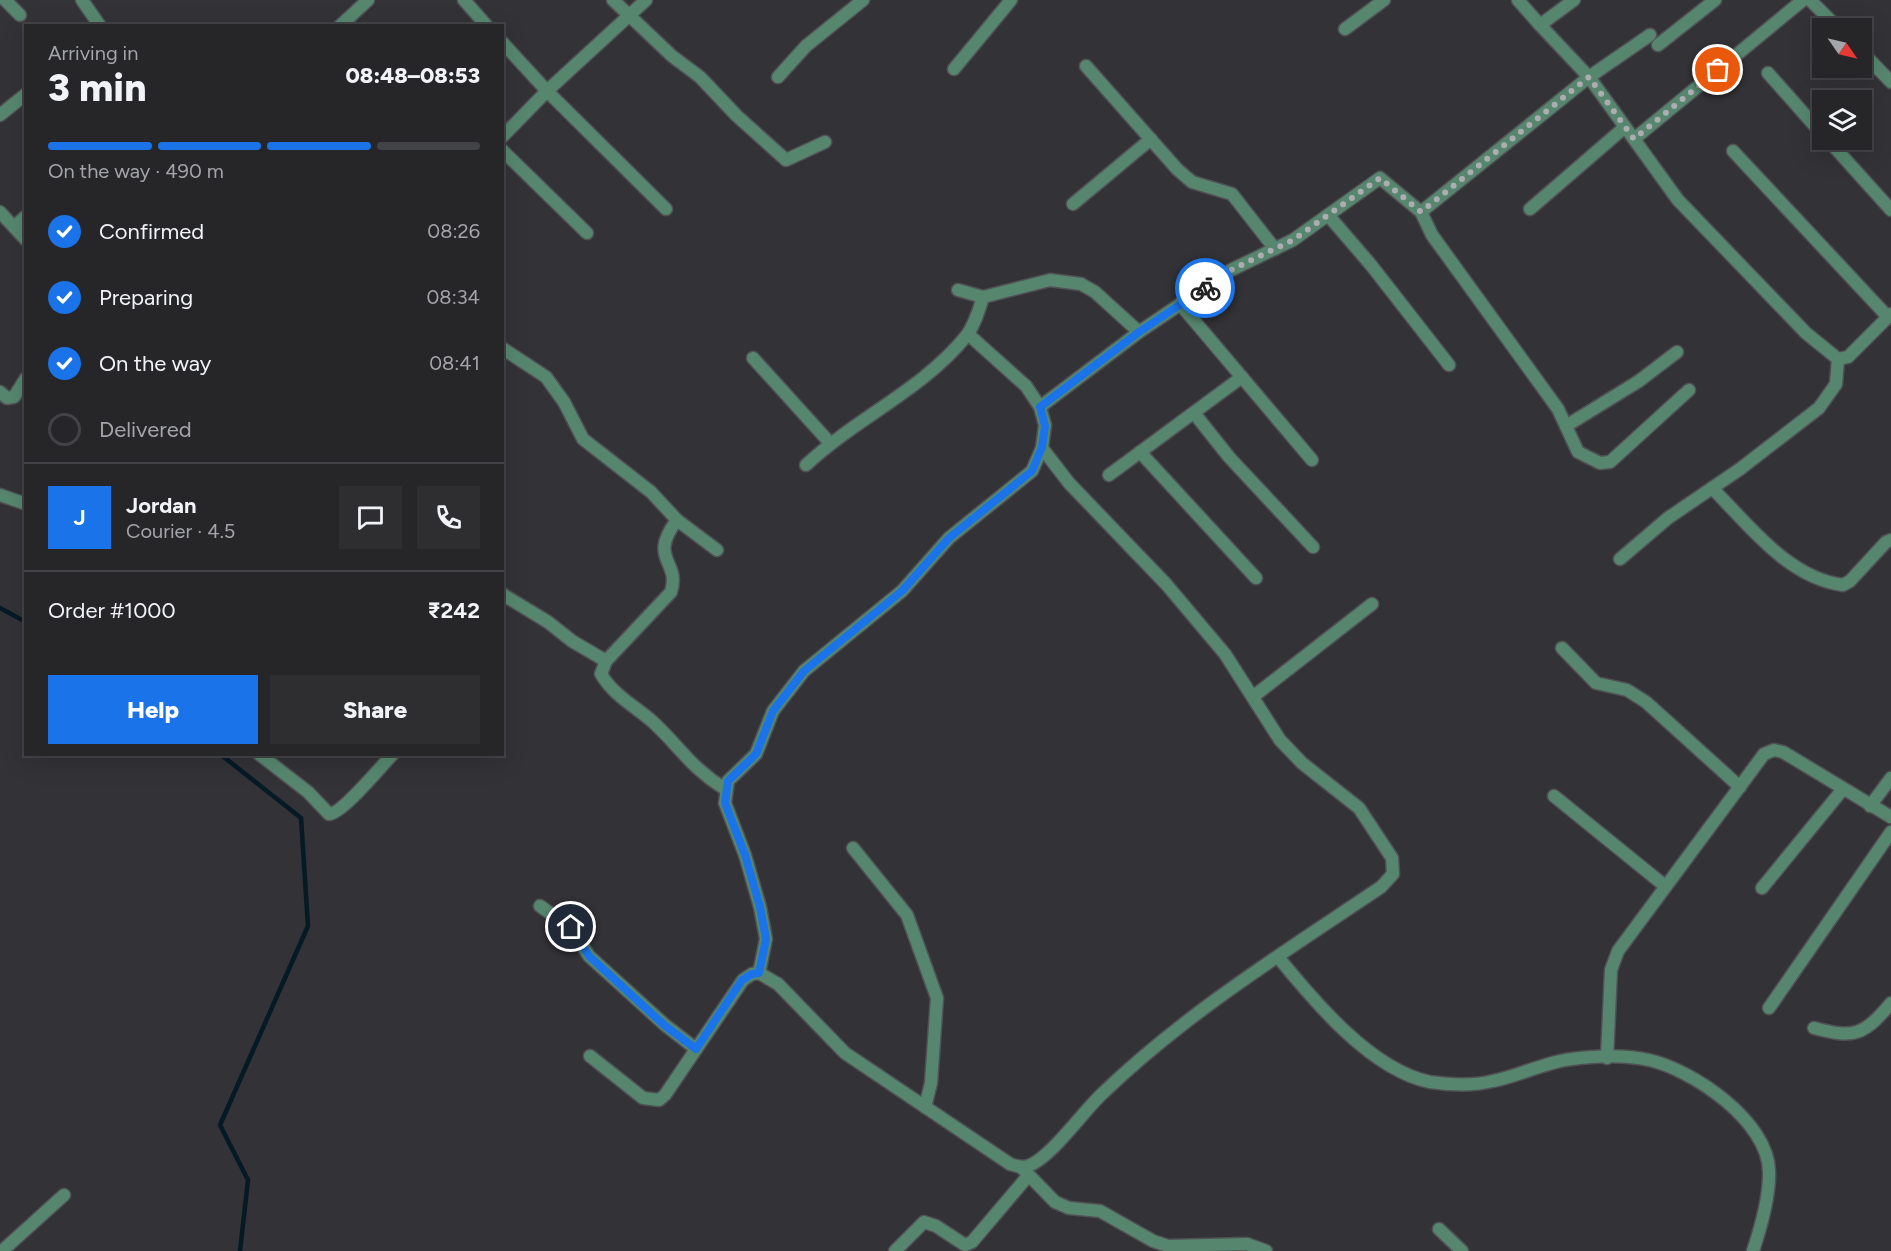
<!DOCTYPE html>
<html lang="en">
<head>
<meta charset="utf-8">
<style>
	:root { --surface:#262629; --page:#2e2e31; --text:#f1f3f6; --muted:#a4a5a8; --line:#424346; --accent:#1a73e8 }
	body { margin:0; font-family:Figtree,sans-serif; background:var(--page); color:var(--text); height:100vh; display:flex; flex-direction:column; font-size:22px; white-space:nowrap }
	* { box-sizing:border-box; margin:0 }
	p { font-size:20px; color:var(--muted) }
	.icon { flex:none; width:33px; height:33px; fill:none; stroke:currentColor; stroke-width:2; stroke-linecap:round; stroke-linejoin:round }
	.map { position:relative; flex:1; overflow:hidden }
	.sheet { position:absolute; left:24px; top:24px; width:480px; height:732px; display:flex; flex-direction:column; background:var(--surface); border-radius:0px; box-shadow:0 6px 24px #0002,0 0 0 2px var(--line) }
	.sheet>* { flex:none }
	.needle { width:39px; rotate:124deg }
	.tools { position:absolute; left:1812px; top:18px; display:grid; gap:12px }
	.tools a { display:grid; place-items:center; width:60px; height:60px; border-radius:0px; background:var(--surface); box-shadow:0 6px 24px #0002,0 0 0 2px var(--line); font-size:30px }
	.pin { position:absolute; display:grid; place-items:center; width:51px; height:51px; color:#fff; margin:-26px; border:3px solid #fff; border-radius:50%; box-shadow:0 2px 6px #0007 }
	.courier { position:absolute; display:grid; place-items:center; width:60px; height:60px; margin:-30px; border:4px solid #1a73e8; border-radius:50%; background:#fff; color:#222; box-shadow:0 2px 8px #0007 }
	.head em { font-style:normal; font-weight:800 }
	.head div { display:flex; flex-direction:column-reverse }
	.head { display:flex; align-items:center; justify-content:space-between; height:102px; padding:0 24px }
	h1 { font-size:39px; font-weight:800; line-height:45px }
	.bar { display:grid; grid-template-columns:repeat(4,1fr); gap:9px 6px; align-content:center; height:72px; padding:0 24px }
	.bar i { height:8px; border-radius:4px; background:var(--line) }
	.bar .current { background:var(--accent) }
	.bar p { grid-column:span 4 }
	.line { display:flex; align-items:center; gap:15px; padding:0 24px; border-top:2px solid var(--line) }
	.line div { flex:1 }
	.round { display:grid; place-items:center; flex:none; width:63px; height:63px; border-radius:0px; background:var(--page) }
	ol { padding:0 24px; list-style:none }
	li { display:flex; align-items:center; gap:18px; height:66px }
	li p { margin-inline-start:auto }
	li .icon { padding:6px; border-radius:50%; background:var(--accent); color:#fff; stroke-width:4 }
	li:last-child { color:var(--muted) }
	li i { width:33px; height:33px; border:3px solid var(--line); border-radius:50% }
	.primary-button { display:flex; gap:12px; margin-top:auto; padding:12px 24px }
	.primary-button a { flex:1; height:69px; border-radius:0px; background:var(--accent); color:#fff; font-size:24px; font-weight:800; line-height:69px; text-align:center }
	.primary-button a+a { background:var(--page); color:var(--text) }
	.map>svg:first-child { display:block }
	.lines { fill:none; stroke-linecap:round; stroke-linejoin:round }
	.stream { stroke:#051a25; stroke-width:4.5 }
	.minor-casing { stroke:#505055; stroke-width:15 }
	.minor { stroke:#56876e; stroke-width:12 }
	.done { stroke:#adadb1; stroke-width:6; stroke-dasharray:0 10.8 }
	.route { stroke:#1a73e8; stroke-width:8 }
</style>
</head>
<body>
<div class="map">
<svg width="1891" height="1251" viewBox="0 0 1891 1251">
	<rect width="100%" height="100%" fill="#323237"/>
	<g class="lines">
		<g class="stream">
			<path d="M 0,608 L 26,622"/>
			<path d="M 220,754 L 301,818 L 308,926 L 220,1125 L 248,1180 L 240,1251"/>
		</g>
		<g class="minor-casing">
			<g id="minor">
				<path d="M 5,0 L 20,15"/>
				<path d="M 82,0 L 100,26"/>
				<path d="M 464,0 L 487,26"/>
				<path d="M 613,0 L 672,56 L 700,77 L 737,116 L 786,160 L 825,142"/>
				<path d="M 1518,0 L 1540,25 L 1574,0"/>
				<path d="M 1810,0 L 1838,28"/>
				<path d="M 340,26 L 368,0"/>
				<path d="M 1345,29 L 1384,0"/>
				<path d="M 1650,35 L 1589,77 L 1678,200 L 1806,333 L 1838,359 L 1848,357 L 1891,314"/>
				<path d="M 502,42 L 547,91 L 666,209"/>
				<path d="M 1658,45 L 1715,0"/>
				<path d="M 1862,52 L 1891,82"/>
				<path d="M 1086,66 L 1177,169 L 1192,182 L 1232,194 L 1275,249"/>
				<path d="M 954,69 L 1011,0"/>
				<path d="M 1768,73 L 1822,134"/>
				<path d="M 778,77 L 806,46 L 863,0"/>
				<path d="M 0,115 L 26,94"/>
				<path d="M 502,137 L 547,91 L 646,0"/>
				<path d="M 1634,139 L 1803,0"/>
				<path d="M 1828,140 L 1891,210"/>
				<path d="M 502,150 L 587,233"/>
				<path d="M 1733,151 L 1888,317"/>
				<path d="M 1073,204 L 1151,139"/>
				<path d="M 1530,209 L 1625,127"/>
				<path d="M 0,212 L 26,240"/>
				<path d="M 1421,212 L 1432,235 L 1558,409 L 1578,452 L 1600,463 L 1610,462 L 1689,390"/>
				<path d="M 1328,215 L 1371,265 L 1449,365"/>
				<path d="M 14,227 L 26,216"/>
				<path d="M 958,290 L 983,297 L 1050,280 L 1081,284 L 1095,292 L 1139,332"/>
				<path d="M 1180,304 L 1312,460"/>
				<path d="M 502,348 L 546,377 L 564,402 L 583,439 L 651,492 L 677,520 L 717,550"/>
				<path d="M 753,358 L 830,443"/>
				<path d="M 0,392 L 7,398 L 14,397 L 26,378"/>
				<path d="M 1040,407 L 1139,332 L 1231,270 L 1293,240 L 1380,178 L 1421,212 L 1589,77 L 1540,25"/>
				<path d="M 1194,413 L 1229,457 L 1313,547"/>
				<path d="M 1566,426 L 1639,381 L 1677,352"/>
				<path d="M 1140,452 L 1256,578"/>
				<path d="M 806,465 C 856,418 924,389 967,335 C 975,324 979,310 983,297"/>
				<path d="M 1109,475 L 1242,377"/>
				<path d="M 1712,488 C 1749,525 1788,578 1843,585 L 1850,581 L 1886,542 L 1891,540"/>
				<path d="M 0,495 L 26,504"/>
				<path d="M 677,520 C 647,560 681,560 671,592 L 606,661 L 601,674 C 614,696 635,706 653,722 C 680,747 691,768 725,789"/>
				<path d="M 1620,559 L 1668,518 L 1740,469 L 1819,408 L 1836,384 L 1838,359"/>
				<path d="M 502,594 L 548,622 L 572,641 L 606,661"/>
				<path d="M 1562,648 L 1596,683 L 1627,690 L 1646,702 L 1740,787"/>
				<path d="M 1254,696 L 1372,604"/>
				<path d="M 259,754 L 308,792 L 329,814 C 342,814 381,766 393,754"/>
				<path d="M 1554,796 L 1665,886"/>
				<path d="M 1870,806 L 1891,778"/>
				<path d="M 853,848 L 907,915 L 937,998 L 931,1083 L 925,1107"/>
				<path d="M 1762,888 L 1843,789"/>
				<path d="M 540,906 L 571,928 L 589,956 L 665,1025 L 696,1049"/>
				<path d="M 1278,957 C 1314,1001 1371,1070 1430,1082 C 1451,1085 1473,1086 1493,1081 C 1520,1076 1544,1062 1572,1059 C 1595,1056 1626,1055 1649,1060 C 1693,1070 1768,1121 1769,1171 C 1770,1197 1761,1227 1753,1251"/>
				<path d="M 759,973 L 766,939 L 760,907 L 745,855 L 725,803 L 728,781 L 756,754 L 773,711 L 804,671 L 902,591 L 949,538 L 1032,471 L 1042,448 L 1045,425 L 1040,407 L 1026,386 L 968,334"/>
				<path d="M 1769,1008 L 1891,832"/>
				<path d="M 1814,1028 C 1855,1039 1864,1035 1891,1003"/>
				<path d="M 590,1056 L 643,1098 L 659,1100 L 665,1095 L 743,980 L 752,974 L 759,973 L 778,984 L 845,1053 L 1010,1164 C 1017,1166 1021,1168 1028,1166 C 1050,1159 1084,1110 1103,1093 C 1186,1013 1286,951 1381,887 L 1393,874 L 1392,858 L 1359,808 L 1302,763 L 1280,740 L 1225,654 L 1166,584 L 1069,483 L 1042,448"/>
				<path d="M 1607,1058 L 1611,970 L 1618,951 L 1764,754 L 1774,750 L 1783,752 L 1891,817"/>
				<path d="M 1021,1167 L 1055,1202 L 1069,1208 L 1100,1211 L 1153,1241 L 1168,1246 L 1247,1244 L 1266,1251"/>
				<path d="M 1439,1229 L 1462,1251"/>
				<path d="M 2,1251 L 64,1195"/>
				<path d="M 895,1251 L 924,1222 L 936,1226 L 965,1245 L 972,1242 L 1028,1176"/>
			</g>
		</g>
		<use href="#minor" class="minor"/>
	</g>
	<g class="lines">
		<path class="done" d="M 1205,288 L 1231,270 L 1293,240 L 1380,178 L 1421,212 L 1589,77 L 1634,139 L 1718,70"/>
		<path class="route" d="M 571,927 L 589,956 L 664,1025 L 696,1049 L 742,980 L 752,974 L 759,973 L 766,939 L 760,907 L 745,855 L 725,803 L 728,781 L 756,754 L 773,711 L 804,671 L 902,591 L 949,538 L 1032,471 L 1042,447 L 1045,426 L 1040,407 L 1139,332 L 1205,288"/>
	</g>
</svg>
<div class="tools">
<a><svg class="needle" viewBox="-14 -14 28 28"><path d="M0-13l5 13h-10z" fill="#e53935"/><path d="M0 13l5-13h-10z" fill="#a4a5a8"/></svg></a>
<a><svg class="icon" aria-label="layers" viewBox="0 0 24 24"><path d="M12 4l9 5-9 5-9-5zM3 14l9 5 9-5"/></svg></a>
</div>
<div class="pin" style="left:1718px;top:70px;background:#ea580c"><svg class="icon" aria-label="bag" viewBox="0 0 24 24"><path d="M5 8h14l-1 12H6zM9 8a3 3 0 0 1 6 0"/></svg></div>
<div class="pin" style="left:571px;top:927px;background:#1f2937"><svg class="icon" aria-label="home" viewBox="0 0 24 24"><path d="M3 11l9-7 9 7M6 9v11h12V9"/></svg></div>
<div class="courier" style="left:1205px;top:288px"><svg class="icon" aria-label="bike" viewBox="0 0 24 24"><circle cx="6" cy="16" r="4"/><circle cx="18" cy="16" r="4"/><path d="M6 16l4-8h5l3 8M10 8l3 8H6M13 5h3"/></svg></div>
<section class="sheet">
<div class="head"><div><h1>3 min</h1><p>Arriving in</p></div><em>08:48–08:53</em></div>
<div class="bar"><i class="current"></i><i class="current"></i><i class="current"></i><i></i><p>On the way · 490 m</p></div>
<ol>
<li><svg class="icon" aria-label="check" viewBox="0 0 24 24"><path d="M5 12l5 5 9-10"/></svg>Confirmed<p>08:26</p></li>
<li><svg class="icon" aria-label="check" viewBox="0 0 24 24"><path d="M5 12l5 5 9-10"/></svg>Preparing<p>08:34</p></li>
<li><svg class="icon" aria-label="check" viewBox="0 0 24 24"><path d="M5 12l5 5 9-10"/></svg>On the way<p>08:41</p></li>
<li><i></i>Delivered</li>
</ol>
<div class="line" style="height:108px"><b class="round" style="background:var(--accent);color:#fff">J</b><div><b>Jordan</b><p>Courier · 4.5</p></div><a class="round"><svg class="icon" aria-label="chat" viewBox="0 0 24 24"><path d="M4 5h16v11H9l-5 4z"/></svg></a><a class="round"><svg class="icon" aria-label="phone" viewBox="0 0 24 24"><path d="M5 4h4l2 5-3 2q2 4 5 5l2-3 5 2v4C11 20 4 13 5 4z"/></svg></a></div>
<div class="line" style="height:78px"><div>Order #1000</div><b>₹242</b></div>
<div class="primary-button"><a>Help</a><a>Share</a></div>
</section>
</div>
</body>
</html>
